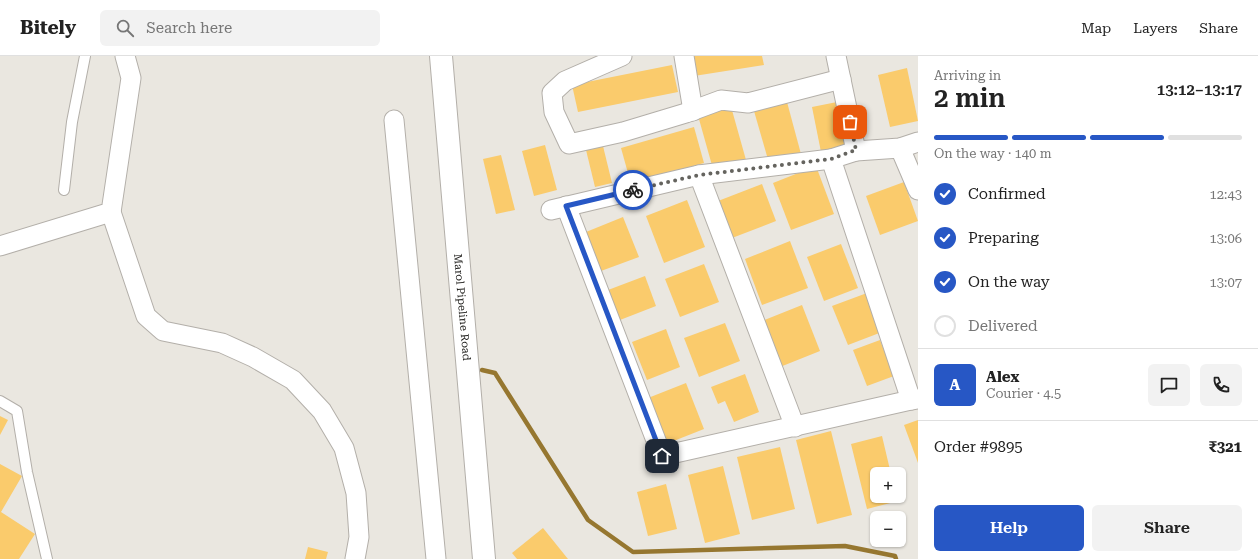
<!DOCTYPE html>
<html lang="en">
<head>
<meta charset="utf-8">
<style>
	:root { --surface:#fff; --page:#f2f2f2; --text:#222; --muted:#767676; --line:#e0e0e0; --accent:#2757c5 }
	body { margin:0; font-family:"Roboto Serif",serif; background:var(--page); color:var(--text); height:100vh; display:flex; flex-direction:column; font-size:15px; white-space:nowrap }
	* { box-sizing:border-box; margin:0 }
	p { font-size:13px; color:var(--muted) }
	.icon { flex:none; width:22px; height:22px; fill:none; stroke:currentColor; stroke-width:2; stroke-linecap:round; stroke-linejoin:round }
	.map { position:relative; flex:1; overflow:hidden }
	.side { display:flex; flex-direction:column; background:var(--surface); width:340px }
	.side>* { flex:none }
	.buttons { position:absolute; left:870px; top:411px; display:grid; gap:8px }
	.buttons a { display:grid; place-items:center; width:36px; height:36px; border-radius:6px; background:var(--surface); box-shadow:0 1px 3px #0004; font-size:20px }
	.pin { position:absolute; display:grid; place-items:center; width:34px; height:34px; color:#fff; margin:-17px; border-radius:8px; box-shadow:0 2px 6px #0006 }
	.courier { position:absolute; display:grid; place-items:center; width:40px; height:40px; margin:-20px; border:3px solid #2757c5; border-radius:50%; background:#fff; color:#222; box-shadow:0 1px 5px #0007 }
	.summary em { font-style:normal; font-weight:600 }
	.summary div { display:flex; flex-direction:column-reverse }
	.summary { display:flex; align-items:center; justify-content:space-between; height:68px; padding:0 16px }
	h1 { font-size:26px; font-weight:600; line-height:30px }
	.bar { display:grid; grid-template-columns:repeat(4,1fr); gap:6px 4px; align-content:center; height:48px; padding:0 16px }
	.bar i { height:5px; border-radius:3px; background:var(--line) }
	.bar .selected { background:var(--accent) }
	.bar p { grid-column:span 4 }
	.line { display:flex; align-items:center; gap:10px; padding:0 16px; border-top:1px solid var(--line) }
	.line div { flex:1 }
	.round { display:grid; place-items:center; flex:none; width:42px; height:42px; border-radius:6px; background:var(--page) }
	ol { padding:0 16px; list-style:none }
	li { display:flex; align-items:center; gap:12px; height:44px }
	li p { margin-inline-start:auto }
	li .icon { padding:4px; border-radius:50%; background:var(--accent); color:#fff; stroke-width:4 }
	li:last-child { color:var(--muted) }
	li i { width:22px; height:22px; border:2px solid var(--line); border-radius:50% }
	.action { display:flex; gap:8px; margin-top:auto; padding:8px 16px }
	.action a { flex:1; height:46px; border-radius:6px; background:var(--accent); color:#fff; font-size:16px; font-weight:600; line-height:46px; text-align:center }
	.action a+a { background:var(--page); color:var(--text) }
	header { display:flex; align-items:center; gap:24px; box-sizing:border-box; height:56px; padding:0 20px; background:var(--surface); border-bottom:1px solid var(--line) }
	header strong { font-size:19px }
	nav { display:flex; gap:22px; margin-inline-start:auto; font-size:14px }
	.search { width:280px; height:36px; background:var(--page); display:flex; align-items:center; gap:10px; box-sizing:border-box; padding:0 14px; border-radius:6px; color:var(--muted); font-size:15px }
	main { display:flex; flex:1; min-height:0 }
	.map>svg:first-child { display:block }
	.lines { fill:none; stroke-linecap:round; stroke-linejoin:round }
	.stream { stroke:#967730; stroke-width:4.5 }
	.building { fill:#facb6c }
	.service-casing { stroke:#b3afa9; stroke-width:12 }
	.minor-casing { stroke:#b3afa9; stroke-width:21 }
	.tertiary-casing { stroke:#b3afa9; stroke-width:24 }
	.service { stroke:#fff; stroke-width:10 }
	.minor { stroke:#fff; stroke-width:19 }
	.tertiary { stroke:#fff; stroke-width:22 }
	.done { stroke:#65645f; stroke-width:4; stroke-dasharray:0 7.2 }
	.route { stroke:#2757c5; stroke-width:5 }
	.labels { text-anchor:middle; stroke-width:4; stroke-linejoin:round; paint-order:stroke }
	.street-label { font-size:11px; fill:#1e1d1a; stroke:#f8f4ed }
</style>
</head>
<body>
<header>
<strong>Bitely</strong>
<div class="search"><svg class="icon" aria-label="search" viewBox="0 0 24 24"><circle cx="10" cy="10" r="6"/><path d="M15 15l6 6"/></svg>Search here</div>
<nav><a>Map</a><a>Layers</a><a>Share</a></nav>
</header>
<main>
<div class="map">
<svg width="918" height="503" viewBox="0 0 918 503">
	<rect width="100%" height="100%" fill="#eae7e0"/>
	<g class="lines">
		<path class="stream" d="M 482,314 L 495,317 L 588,464 L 633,496 L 845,490 L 895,500 L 896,503"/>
	</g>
	<g class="building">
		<path d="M 691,0 L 762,0 L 764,9 L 694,20 Z"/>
		<path d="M 672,9 L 678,36 L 578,56 L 572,29 Z"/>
		<path d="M 907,12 L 918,65 L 890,71 L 878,19 Z"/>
		<path d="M 842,45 L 851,90 L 821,96 L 812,51 Z"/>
		<path d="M 787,46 L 801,98 L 769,107 L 754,55 Z"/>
		<path d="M 730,47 L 746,104 L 713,113 L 697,56 Z"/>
		<path d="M 694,71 L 704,107 L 631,128 L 621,92 Z"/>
		<path d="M 545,89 L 557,134 L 534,140 L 522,95 Z"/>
		<path d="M 603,90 L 612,127 L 595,131 L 586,94 Z"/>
		<path d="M 501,99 L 515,154 L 496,158 L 483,103 Z"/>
		<path d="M 816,110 L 834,158 L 791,174 L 773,127 Z"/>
		<path d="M 904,126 L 918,165 L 880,179 L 866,140 Z"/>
		<path d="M 762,128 L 776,165 L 732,182 L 718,145 Z"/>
		<path d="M 687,144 L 705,191 L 664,207 L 646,160 Z"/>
		<path d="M 623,161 L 639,201 L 601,215 L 586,176 Z"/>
		<path d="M 790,185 L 808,232 L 762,249 L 745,203 Z"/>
		<path d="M 841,188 L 858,232 L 824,245 L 807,201 Z"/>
		<path d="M 704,208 L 719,246 L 680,261 L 665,223 Z"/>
		<path d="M 645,220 L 656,250 L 620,264 L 608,234 Z"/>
		<path d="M 867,237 L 882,276 L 848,289 L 832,250 Z"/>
		<path d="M 802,249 L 820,295 L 780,311 L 762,265 Z"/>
		<path d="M 725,267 L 740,305 L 699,321 L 684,282 Z"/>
		<path d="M 666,273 L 680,311 L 647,324 L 632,286 Z"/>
		<path d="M 880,284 L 894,320 L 867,330 L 853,294 Z"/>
		<path d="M 745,318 L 759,356 L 734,366 L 725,345 L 718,348 L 711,331 Z"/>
		<path d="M 686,327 L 704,373 L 666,388 L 648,342 Z"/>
		<path d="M 0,360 L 8,364 L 0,379 Z"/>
		<path d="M 918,364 L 918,407 L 904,369 Z"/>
		<path d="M 831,375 L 852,459 L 817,468 L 796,384 Z"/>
		<path d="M 882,380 L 891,418 L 877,418 L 877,440 L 897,440 L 898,445 L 867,453 L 851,388 Z"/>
		<path d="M 780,391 L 795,453 L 752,464 L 737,401 Z"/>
		<path d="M 0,408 L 22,420 L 1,456 L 35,478 L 19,503 L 0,503 Z"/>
		<path d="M 723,410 L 740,478 L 705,487 L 688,419 Z"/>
		<path d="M 666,428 L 677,473 L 648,480 L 637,436 Z"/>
		<path d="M 543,472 L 568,503 L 517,503 L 512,497 Z"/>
		<path d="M 308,491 L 328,496 L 326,503 L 305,503 Z"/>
	</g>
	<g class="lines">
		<g class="service-casing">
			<g id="service">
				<path d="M 64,134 L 72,66 L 85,0"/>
				<path d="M 0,345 L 17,355 L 27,416 L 47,503"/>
			</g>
		</g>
		<g class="minor-casing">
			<g id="minor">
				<path d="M 622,0 L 565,25 L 552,37 L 554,56 L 569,88 L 623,76 L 686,57 L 721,44 L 748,47 L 841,23"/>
				<path d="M 684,0 L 693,55"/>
				<path d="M 836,0 L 856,95 L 900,92 L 918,86"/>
				<path d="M 394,64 L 436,503"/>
				<path d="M 900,92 L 918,134"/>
				<path d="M 856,95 L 831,103 L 911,344 L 918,343"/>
				<path d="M 699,119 L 795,371"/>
				<path d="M 566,150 L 662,400 L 911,344"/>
				<path d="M 551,154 L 699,119 L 831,103"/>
				<path d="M 111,156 L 146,260 L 163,275 L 222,287 L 253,301 L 293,324 L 322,355 L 344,392 L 356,437 L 359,481 L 355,503"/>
				<path d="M 0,190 L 111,156 L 131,22 L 125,0"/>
			</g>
		</g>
		<g class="tertiary-casing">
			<g id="tertiary">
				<path id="s1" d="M 441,0 L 484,503"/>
			</g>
		</g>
		<use href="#service" class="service"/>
		<use href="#minor" class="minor"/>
		<use href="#tertiary" class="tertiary"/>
	</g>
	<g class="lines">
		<path class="done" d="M 633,134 L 699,119 L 831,103 L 856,94 L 850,66"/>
		<path class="route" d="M 633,134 L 566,150 L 662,400"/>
	</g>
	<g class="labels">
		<g class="street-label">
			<text dy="4" stroke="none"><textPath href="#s1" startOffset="252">Marol Pipeline Road</textPath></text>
		</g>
	</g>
</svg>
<div class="buttons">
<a>+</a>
<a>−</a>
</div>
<div class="pin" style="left:850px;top:66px;background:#ea580c"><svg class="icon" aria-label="bag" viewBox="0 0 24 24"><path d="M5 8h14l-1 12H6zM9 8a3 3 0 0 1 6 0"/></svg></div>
<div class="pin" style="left:662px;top:400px;background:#1f2937"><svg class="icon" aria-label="home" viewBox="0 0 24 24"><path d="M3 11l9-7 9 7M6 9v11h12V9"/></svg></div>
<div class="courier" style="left:633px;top:134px"><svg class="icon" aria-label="bike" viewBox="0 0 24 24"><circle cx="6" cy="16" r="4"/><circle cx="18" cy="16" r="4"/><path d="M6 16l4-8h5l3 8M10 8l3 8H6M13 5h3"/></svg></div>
</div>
<section class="side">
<div class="summary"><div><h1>2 min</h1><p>Arriving in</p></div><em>13:12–13:17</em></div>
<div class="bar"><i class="selected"></i><i class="selected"></i><i class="selected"></i><i></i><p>On the way · 140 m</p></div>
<ol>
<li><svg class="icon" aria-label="check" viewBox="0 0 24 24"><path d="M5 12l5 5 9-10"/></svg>Confirmed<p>12:43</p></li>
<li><svg class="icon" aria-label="check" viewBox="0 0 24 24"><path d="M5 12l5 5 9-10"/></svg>Preparing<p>13:06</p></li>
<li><svg class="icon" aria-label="check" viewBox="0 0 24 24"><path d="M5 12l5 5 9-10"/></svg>On the way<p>13:07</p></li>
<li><i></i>Delivered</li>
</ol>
<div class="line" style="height:72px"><b class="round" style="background:var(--accent);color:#fff">A</b><div><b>Alex</b><p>Courier · 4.5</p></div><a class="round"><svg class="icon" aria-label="chat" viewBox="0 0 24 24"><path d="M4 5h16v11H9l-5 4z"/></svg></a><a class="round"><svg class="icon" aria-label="phone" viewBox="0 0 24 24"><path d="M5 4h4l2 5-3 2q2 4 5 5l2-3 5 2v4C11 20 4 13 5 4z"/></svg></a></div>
<div class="line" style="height:52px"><div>Order #9895</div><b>₹321</b></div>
<div class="action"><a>Help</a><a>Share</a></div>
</section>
</main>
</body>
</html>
